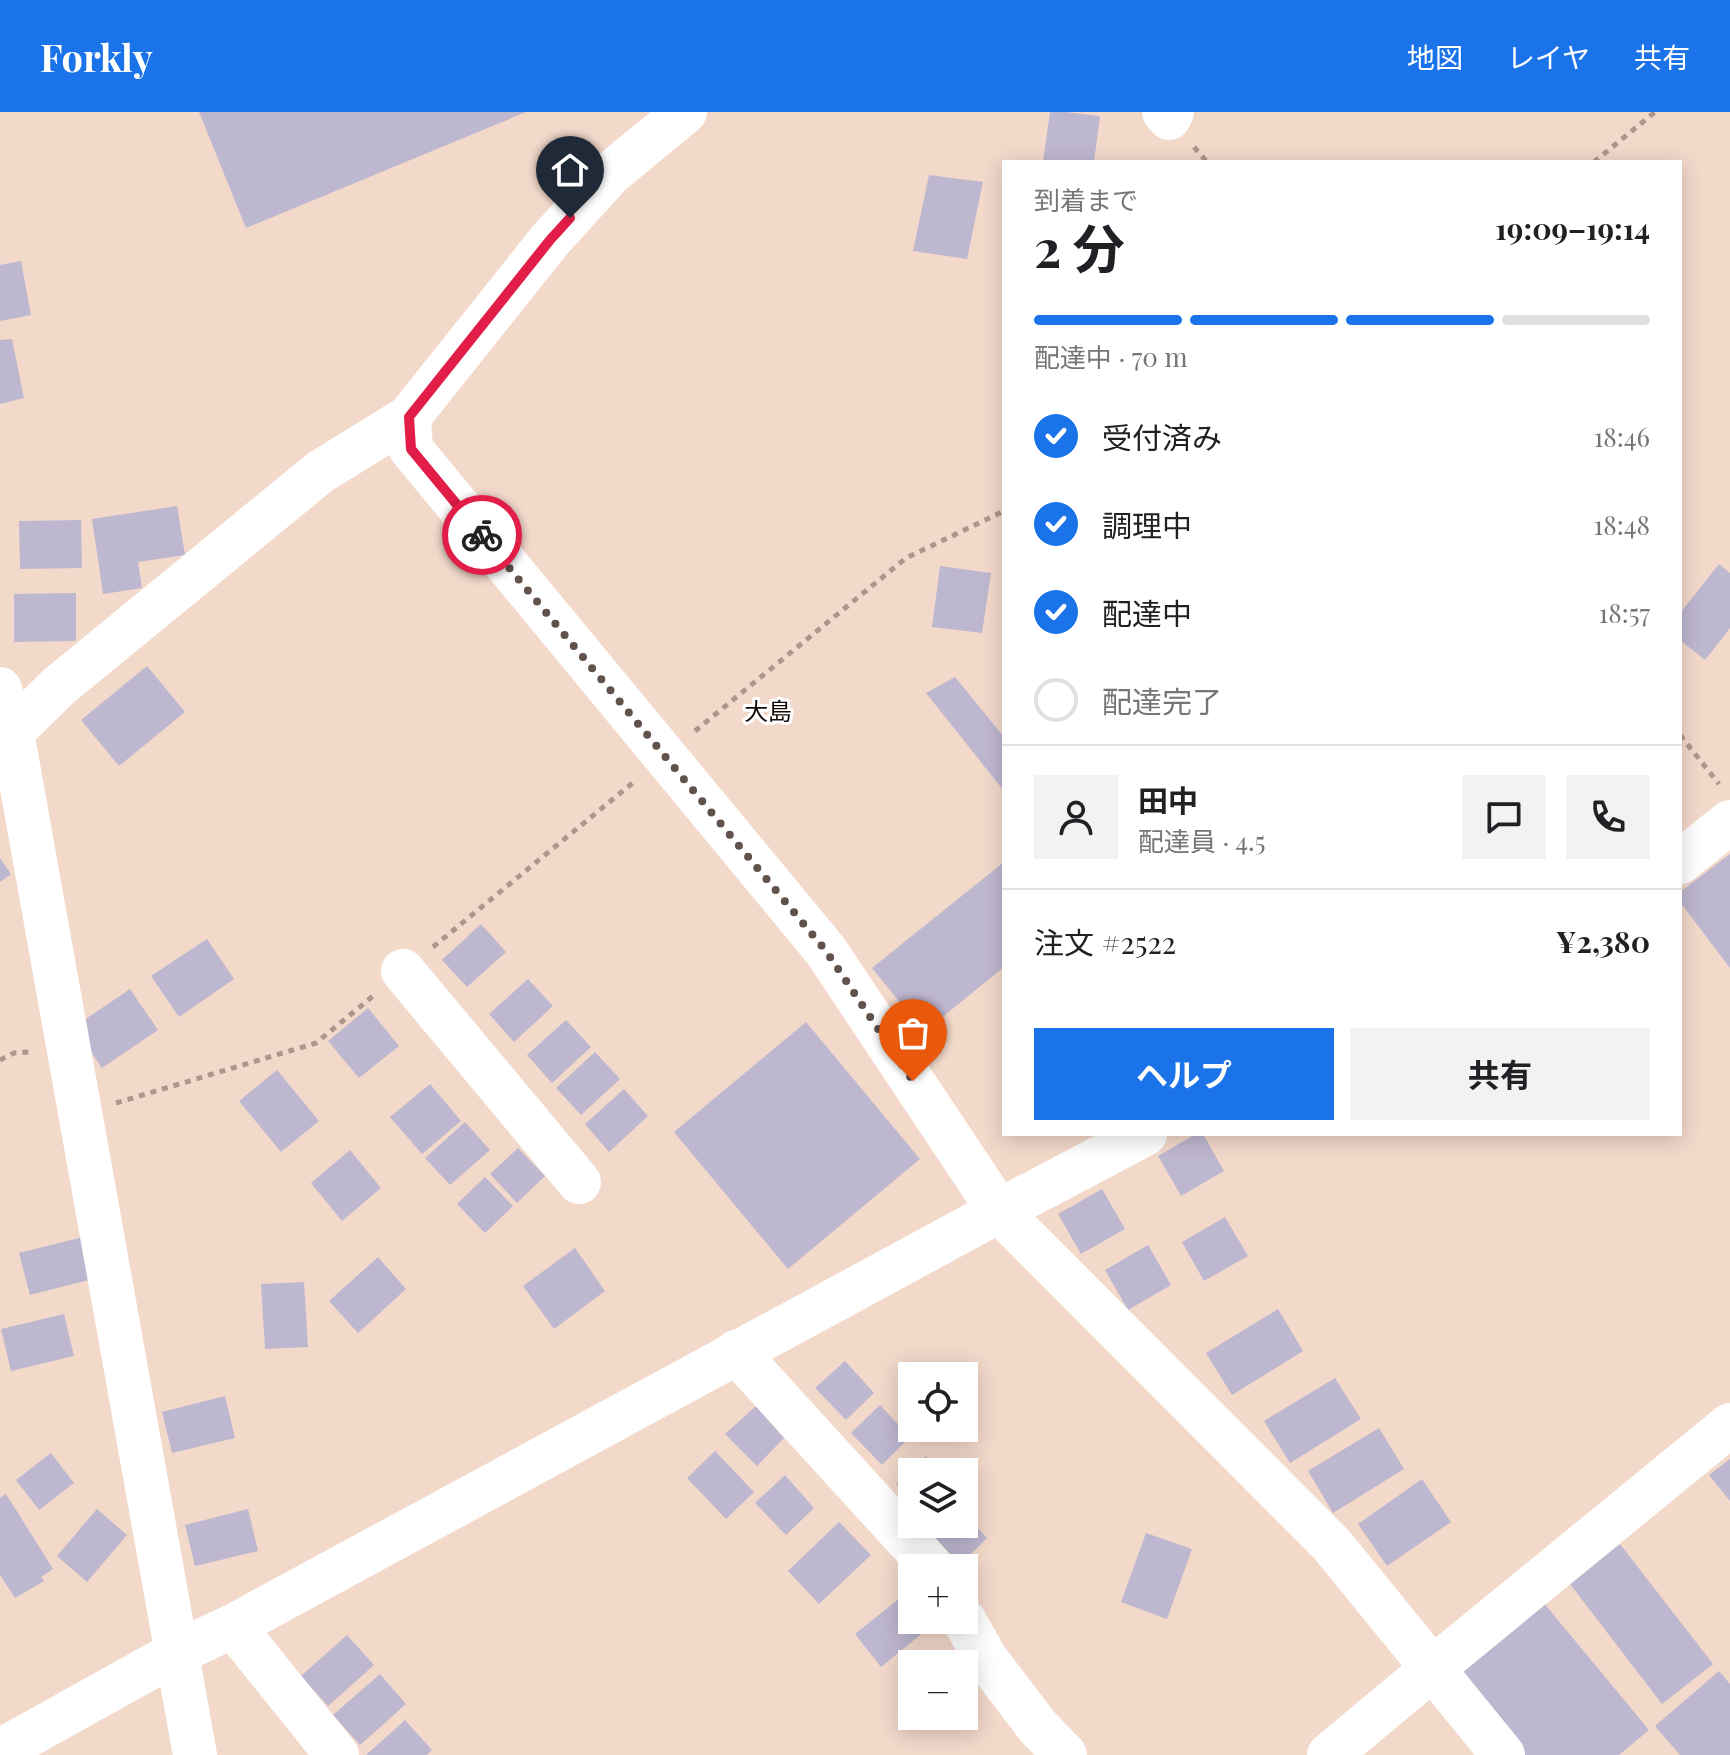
<!DOCTYPE html>
<html lang="ja">
<head>
<meta charset="utf-8">
<style>
	:root { --surface:#fff; --page:#f2f2f2; --text:#202124; --muted:#757577; --line:#e0e0e0; --accent:#1a73e8 }
	body { margin:0; font-family:"Playfair Display","Noto Sans JP",serif; background:var(--page); color:var(--text); height:100vh; display:flex; flex-direction:column; font-size:30px; white-space:nowrap }
	* { box-sizing:border-box; margin:0 }
	p { font-size:26px; color:var(--muted) }
	.icon { flex:none; width:44px; height:44px; fill:none; stroke:currentColor; stroke-width:2; stroke-linecap:round; stroke-linejoin:round }
	.map { position:relative; flex:1; overflow:hidden }
	.sheet { position:absolute; left:1002px; top:48px; width:680px; height:976px; display:flex; flex-direction:column; background:var(--surface); border-radius:0px; box-shadow:0 4px 20px #0003 }
	.sheet>* { flex:none }
	.buttons { position:absolute; left:898px; top:1250px; display:grid; gap:16px }
	.buttons a { display:grid; place-items:center; width:80px; height:80px; border-radius:0px; background:var(--surface); box-shadow:0 4px 20px #0003; font-size:40px }
	.pin { position:absolute; display:grid; place-items:center; width:68px; height:68px; color:#fff; margin:-82px -34px; border-radius:50% 50% 50% 0; rotate:-45deg; box-shadow:0 0 8px #0007 }
	.pin .icon { rotate:45deg }
	.courier { position:absolute; display:grid; place-items:center; width:80px; height:80px; margin:-40px; border:6px solid #e11d48; border-radius:50%; background:#fff; color:#222; box-shadow:0 2px 10px #0007 }
	.head em { font-style:normal; font-weight:700 }
	.head div { display:flex; flex-direction:column-reverse }
	.head { display:flex; align-items:center; justify-content:space-between; height:136px; padding:0 32px }
	h1 { font-size:52px; font-weight:700; line-height:60px }
	.bar { display:grid; grid-template-columns:repeat(4,1fr); gap:12px 8px; align-content:center; height:96px; padding:0 32px }
	.bar i { height:10px; border-radius:6px; background:var(--line) }
	.bar .current { background:var(--accent) }
	.bar p { grid-column:span 4 }
	.line { display:flex; align-items:center; gap:20px; padding:0 32px; border-top:2px solid var(--line) }
	.line div { flex:1 }
	.round { display:grid; place-items:center; flex:none; width:84px; height:84px; border-radius:0px; background:var(--page) }
	ol { padding:0 32px; list-style:none }
	li { display:flex; align-items:center; gap:24px; height:88px }
	li p { margin-inline-start:auto }
	li .icon { padding:8px; border-radius:50%; background:var(--accent); color:#fff; stroke-width:4 }
	li:last-child { color:var(--muted) }
	li i { width:44px; height:44px; border:4px solid var(--line); border-radius:50% }
	.action { display:flex; gap:16px; margin-top:auto; padding:16px 32px }
	.action a { flex:1; height:92px; border-radius:0px; background:var(--accent); color:#fff; font-size:32px; font-weight:700; line-height:92px; text-align:center }
	.action a+a { background:var(--page); color:var(--text) }
	header { display:flex; align-items:center; gap:48px; box-sizing:border-box; height:112px; padding:0 40px; background:var(--accent); color:#fff }
	header strong { font-size:38px }
	nav { display:flex; gap:44px; margin-inline-start:auto; font-size:28px }
	.map>svg:first-child { display:block }
	.building { fill:#beb7d0 }
	.lines { fill:none; stroke-linecap:round; stroke-linejoin:round }
	.path { stroke:#ab978c; stroke-width:5; stroke-dasharray:6 6; stroke-linecap:butt }
	.minor { stroke:#fff; stroke-width:44 }
	.done { stroke:#61524b; stroke-width:8; stroke-dasharray:0 14.4 }
	.route { stroke:#e11d48; stroke-width:10 }
	.labels { text-anchor:middle; stroke-width:6; stroke-linejoin:round; paint-order:stroke }
	.quarter-label { font-size:24px; fill:#120a06; stroke:#fff }
</style>
</head>
<body>
<header>
<strong>Forkly</strong>
<nav><a>地図</a><a>レイヤ</a><a>共有</a></nav>
</header>
<div class="map">
<svg width="1730" height="1643" viewBox="0 0 1730 1643">
	<rect width="100%" height="100%" fill="#f3d9ca"/>
	<g class="building">
		<path d="M 199,0 L 526,0 L 246,116 Z"/>
		<path d="M 1050,0 L 1066,0 L 1100,4 L 1094,50 L 1043,50 Z"/>
		<path d="M 929,63 L 983,70 L 967,147 L 913,139 Z"/>
		<path d="M 21,149 L 31,203 L 0,209 L 0,153 Z"/>
		<path d="M 12,227 L 24,286 L 0,292 L 0,228 Z"/>
		<path d="M 177,394 L 185,443 L 138,450 L 142,476 L 103,482 L 92,407 Z"/>
		<path d="M 81,408 L 82,456 L 20,457 L 19,409 Z"/>
		<path d="M 1719,452 L 1730,461 L 1730,516 L 1705,548 L 1680,528 L 1680,501 Z"/>
		<path d="M 940,454 L 991,461 L 982,521 L 932,515 Z"/>
		<path d="M 76,481 L 76,529 L 14,530 L 14,482 Z"/>
		<path d="M 147,554 L 185,600 L 119,654 L 81,608 Z"/>
		<path d="M 955,565 L 1004,625 L 1004,679 L 926,581 Z"/>
		<path d="M 1730,742 L 1730,856 L 1680,790 L 1680,780 Z"/>
		<path d="M 0,746 L 11,762 L 0,770 Z"/>
		<path d="M 1004,750 L 1004,855 L 924,920 L 872,856 Z"/>
		<path d="M 481,812 L 506,840 L 467,875 L 442,848 Z"/>
		<path d="M 207,827 L 234,867 L 179,905 L 151,864 Z"/>
		<path d="M 528,867 L 553,894 L 514,930 L 489,902 Z"/>
		<path d="M 130,877 L 158,918 L 102,956 L 74,915 Z"/>
		<path d="M 368,896 L 399,934 L 359,966 L 328,929 Z"/>
		<path d="M 566,908 L 591,935 L 552,971 L 527,943 Z"/>
		<path d="M 806,910 L 920,1047 L 788,1157 L 674,1020 Z"/>
		<path d="M 595,940 L 620,967 L 581,1003 L 556,976 Z"/>
		<path d="M 277,958 L 319,1009 L 281,1040 L 239,989 Z"/>
		<path d="M 430,972 L 461,1009 L 422,1042 L 390,1005 Z"/>
		<path d="M 624,977 L 648,1004 L 609,1040 L 585,1012 Z"/>
		<path d="M 465,1010 L 490,1038 L 450,1073 L 425,1046 Z"/>
		<path d="M 1196,1022 L 1203,1022 L 1224,1059 L 1181,1084 L 1158,1044 Z"/>
		<path d="M 518,1036 L 545,1064 L 517,1091 L 490,1062 Z"/>
		<path d="M 350,1038 L 381,1076 L 342,1109 L 311,1071 Z"/>
		<path d="M 485,1065 L 513,1094 L 485,1121 L 457,1092 Z"/>
		<path d="M 1102,1077 L 1125,1117 L 1081,1142 L 1058,1102 Z"/>
		<path d="M 1225,1105 L 1248,1144 L 1204,1169 L 1182,1130 Z"/>
		<path d="M 83,1125 L 93,1167 L 30,1183 L 19,1141 Z"/>
		<path d="M 1148,1133 L 1171,1173 L 1128,1198 L 1105,1158 Z"/>
		<path d="M 575,1136 L 605,1179 L 554,1217 L 523,1174 Z"/>
		<path d="M 378,1145 L 406,1177 L 358,1221 L 329,1189 Z"/>
		<path d="M 304,1170 L 308,1235 L 265,1237 L 261,1172 Z"/>
		<path d="M 1278,1197 L 1303,1239 L 1232,1283 L 1206,1241 Z"/>
		<path d="M 64,1202 L 74,1244 L 11,1259 L 1,1217 Z"/>
		<path d="M 845,1249 L 874,1281 L 846,1308 L 815,1276 Z"/>
		<path d="M 1335,1266 L 1361,1307 L 1290,1351 L 1264,1309 Z"/>
		<path d="M 225,1284 L 235,1326 L 172,1341 L 162,1300 Z"/>
		<path d="M 880,1293 L 910,1325 L 882,1353 L 851,1321 Z"/>
		<path d="M 756,1294 L 784,1326 L 757,1354 L 725,1322 Z"/>
		<path d="M 1379,1316 L 1404,1357 L 1333,1401 L 1308,1359 Z"/>
		<path d="M 715,1339 L 754,1380 L 726,1407 L 687,1366 Z"/>
		<path d="M 51,1341 L 74,1371 L 39,1398 L 16,1368 Z"/>
		<path d="M 926,1344 L 941,1360 L 912,1360 L 912,1388 L 896,1372 Z"/>
		<path d="M 1730,1347 L 1730,1389 L 1709,1363 Z"/>
		<path d="M 785,1363 L 814,1396 L 786,1423 L 755,1391 Z"/>
		<path d="M 1422,1367 L 1451,1410 L 1387,1454 L 1358,1412 Z"/>
		<path d="M 6,1382 L 53,1457 L 41,1465 L 44,1469 L 15,1486 L 0,1463 L 0,1386 Z"/>
		<path d="M 97,1397 L 127,1423 L 87,1470 L 57,1444 Z"/>
		<path d="M 248,1397 L 258,1439 L 195,1454 L 185,1413 Z"/>
		<path d="M 964,1401 L 987,1426 L 959,1454 L 928,1422 L 939,1412 L 964,1412 Z"/>
		<path d="M 839,1410 L 871,1443 L 819,1492 L 788,1459 Z"/>
		<path d="M 1146,1421 L 1192,1437 L 1167,1507 L 1121,1490 Z"/>
		<path d="M 1620,1432 L 1713,1552 L 1662,1592 L 1570,1472 Z"/>
		<path d="M 905,1482 L 912,1491 L 912,1508 L 926,1508 L 931,1514 L 881,1555 L 855,1522 Z"/>
		<path d="M 1543,1490 L 1649,1618 L 1619,1643 L 1518,1643 L 1454,1565 Z"/>
		<path d="M 347,1523 L 374,1553 L 328,1594 L 301,1564 Z"/>
		<path d="M 1719,1559 L 1730,1572 L 1730,1643 L 1680,1643 L 1655,1614 Z"/>
		<path d="M 380,1562 L 406,1592 L 360,1633 L 333,1603 Z"/>
		<path d="M 405,1608 L 432,1638 L 427,1643 L 366,1643 Z"/>
	</g>
	<g class="lines">
		<g class="path">
			<path d="M 1194,35 L 1207,50"/>
			<path d="M 1594,50 L 1655,0"/>
			<path d="M 695,619 L 906,446 L 1004,399"/>
			<path d="M 1680,623 L 1719,672"/>
			<path d="M 433,835 L 635,669"/>
			<path d="M 0,948 L 14,941 L 29,940"/>
			<path d="M 116,991 L 316,931 L 373,884"/>
		</g>
		<g class="minor">
			<path d="M 1164,0 L 1169,6 L 1172,0"/>
			<path d="M 409,305 L 411,337 L 826,839 L 999,1099 L 1332,1433 L 1503,1643"/>
			<path d="M 0,577 L 12,620 L 195,1643"/>
			<path d="M 12,620 L 59,574 L 320,360 L 409,305 L 550,128 L 611,61 L 685,0"/>
			<path d="M 1680,750 L 1730,710"/>
			<path d="M 403,859 L 579,1070"/>
			<path d="M 736,1240 L 933,1456"/>
			<path d="M 964,1508 L 986,1547 L 1038,1615 L 1065,1643"/>
			<path d="M 233,1514 L 337,1643"/>
			<path d="M 0,1639 L 176,1541 L 233,1514 L 999,1099 L 1145,1022"/>
			<path d="M 1329,1643 L 1432,1557 L 1730,1313"/>
		</g>
	</g>
	<g class="lines">
		<path class="done" d="M 482,423 L 826,839 L 913,969"/>
		<path class="route" d="M 482,423 L 411,337 L 409,305 L 550,128 L 570,106"/>
	</g>
	<g class="labels">
		<g class="quarter-label">
			<text x="768" y="608">大島</text>
		</g>
	</g>
</svg>
<div class="buttons">
<a><svg class="icon" aria-label="locate" viewBox="0 0 24 24"><circle cx="12" cy="12" r="6"/><path d="M12 2v4M12 18v4M2 12h4M18 12h4"/></svg></a>
<a><svg class="icon" aria-label="layers" viewBox="0 0 24 24"><path d="M12 4l9 5-9 5-9-5zM3 14l9 5 9-5"/></svg></a>
<a>+</a>
<a>−</a>
</div>
<div class="pin" style="left:913px;top:969px;background:#ea580c"><svg class="icon" aria-label="bag" viewBox="0 0 24 24"><path d="M5 8h14l-1 12H6zM9 8a3 3 0 0 1 6 0"/></svg></div>
<div class="pin" style="left:570px;top:106px;background:#1f2937"><svg class="icon" aria-label="home" viewBox="0 0 24 24"><path d="M3 11l9-7 9 7M6 9v11h12V9"/></svg></div>
<div class="courier" style="left:482px;top:423px"><svg class="icon" aria-label="bike" viewBox="0 0 24 24"><circle cx="6" cy="16" r="4"/><circle cx="18" cy="16" r="4"/><path d="M6 16l4-8h5l3 8M10 8l3 8H6M13 5h3"/></svg></div>
<section class="sheet">
<div class="head"><div><h1>2 分</h1><p>到着まで</p></div><em>19:09–19:14</em></div>
<div class="bar"><i class="current"></i><i class="current"></i><i class="current"></i><i></i><p>配達中 · 70 m</p></div>
<ol>
<li><svg class="icon" aria-label="check" viewBox="0 0 24 24"><path d="M5 12l5 5 9-10"/></svg>受付済み<p>18:46</p></li>
<li><svg class="icon" aria-label="check" viewBox="0 0 24 24"><path d="M5 12l5 5 9-10"/></svg>調理中<p>18:48</p></li>
<li><svg class="icon" aria-label="check" viewBox="0 0 24 24"><path d="M5 12l5 5 9-10"/></svg>配達中<p>18:57</p></li>
<li><i></i>配達完了</li>
</ol>
<div class="line" style="height:144px"><a class="round"><svg class="icon" aria-label="person" viewBox="0 0 24 24"><circle cx="12" cy="8" r="4"/><path d="M4 21q1-7 8-7t8 7"/></svg></a><div><b>田中</b><p>配達員 · 4.5</p></div><a class="round"><svg class="icon" aria-label="chat" viewBox="0 0 24 24"><path d="M4 5h16v11H9l-5 4z"/></svg></a><a class="round"><svg class="icon" aria-label="phone" viewBox="0 0 24 24"><path d="M5 4h4l2 5-3 2q2 4 5 5l2-3 5 2v4C11 20 4 13 5 4z"/></svg></a></div>
<div class="line" style="height:104px"><div>注文 #2522</div><b>¥2,380</b></div>
<div class="action"><a>ヘルプ</a><a>共有</a></div>
</section>
</div>
</body>
</html>
